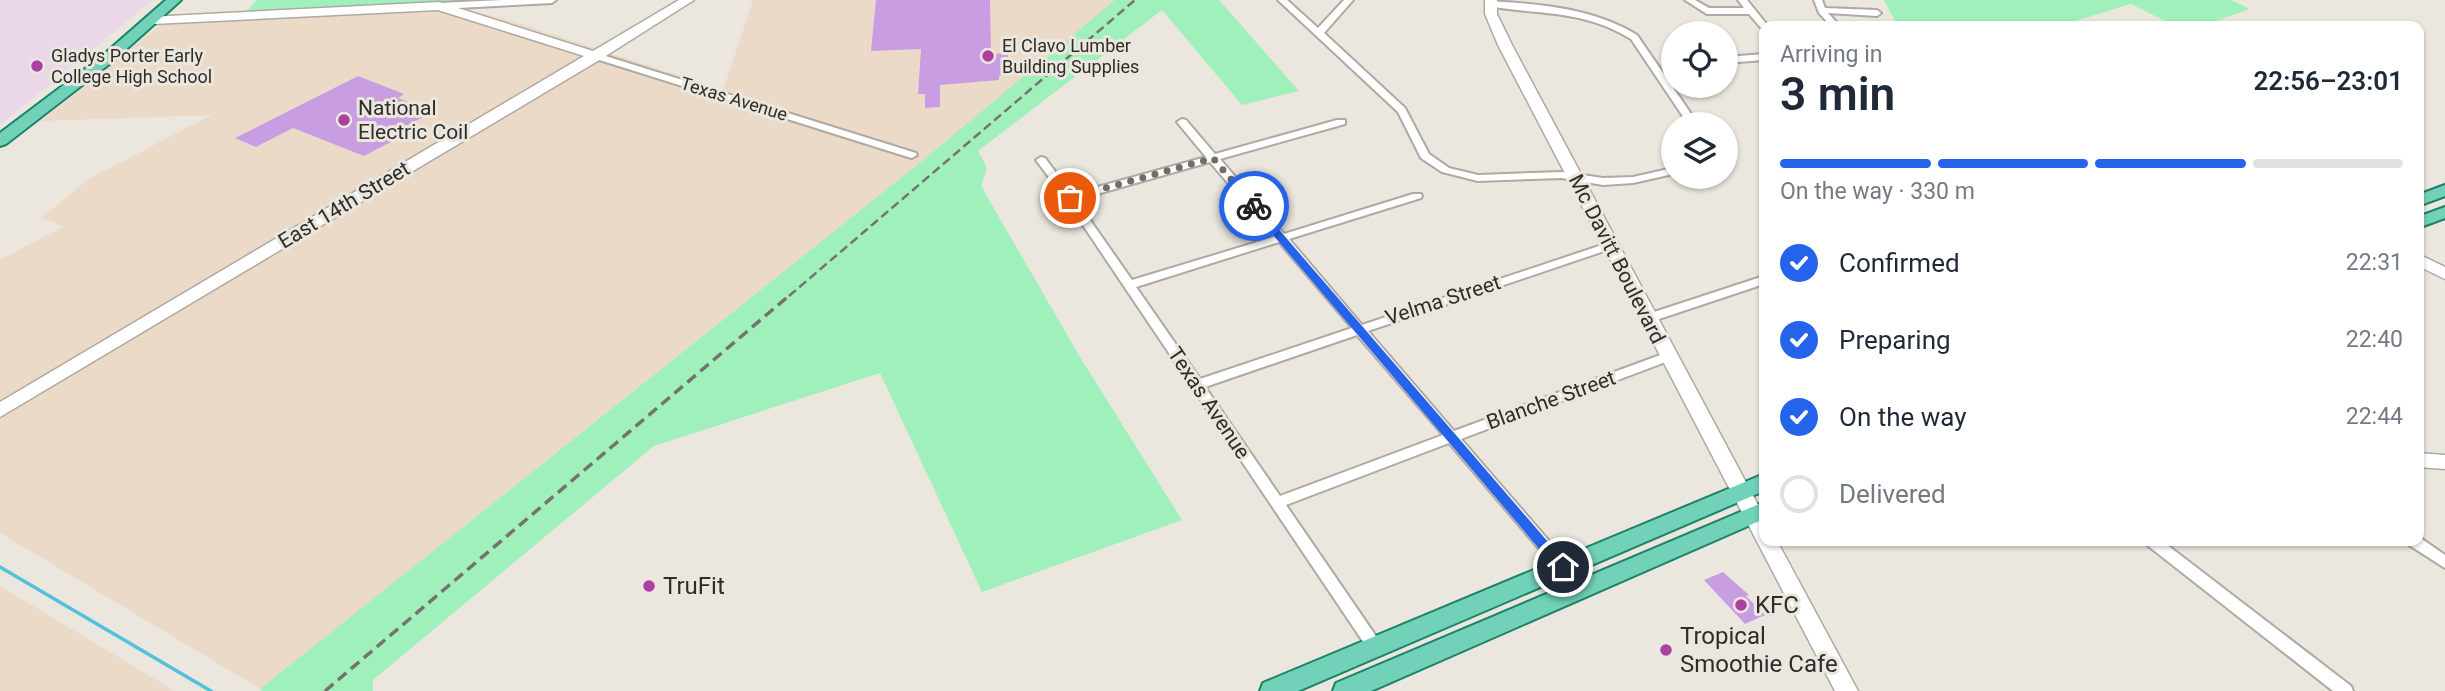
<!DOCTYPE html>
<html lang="en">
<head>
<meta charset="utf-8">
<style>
	:root { --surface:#fff; --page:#f2f2f3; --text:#1f2937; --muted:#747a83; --line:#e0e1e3; --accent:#2563eb }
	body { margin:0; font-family:Roboto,sans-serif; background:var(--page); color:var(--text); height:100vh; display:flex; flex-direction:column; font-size:26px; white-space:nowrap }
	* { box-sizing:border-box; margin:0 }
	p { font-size:23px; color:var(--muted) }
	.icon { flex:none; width:38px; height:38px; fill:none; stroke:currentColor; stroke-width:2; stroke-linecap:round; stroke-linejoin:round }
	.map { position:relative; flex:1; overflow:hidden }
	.sheet { position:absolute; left:1759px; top:21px; width:665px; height:525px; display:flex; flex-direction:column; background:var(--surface); border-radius:14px; box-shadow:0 2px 5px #0004 }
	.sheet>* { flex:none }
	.buttons { position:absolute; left:1661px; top:21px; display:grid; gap:14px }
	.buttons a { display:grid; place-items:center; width:77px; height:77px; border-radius:50%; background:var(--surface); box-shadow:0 2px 5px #0004; font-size:35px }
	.pin { position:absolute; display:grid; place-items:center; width:60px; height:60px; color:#fff; margin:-30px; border:4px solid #fff; border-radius:50%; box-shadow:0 2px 7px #0007 }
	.courier { position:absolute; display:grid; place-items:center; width:70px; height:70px; margin:-35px; border:5px solid #2563eb; border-radius:50%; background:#fff; color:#222; box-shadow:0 2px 9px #0007 }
	.head em { font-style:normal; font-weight:600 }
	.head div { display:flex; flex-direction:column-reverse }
	.head { display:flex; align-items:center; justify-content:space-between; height:119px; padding:0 21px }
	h1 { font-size:46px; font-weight:600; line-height:52px }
	.bar { display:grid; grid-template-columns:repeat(4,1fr); gap:10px 7px; align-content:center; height:84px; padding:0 21px }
	.bar i { height:9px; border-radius:5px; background:var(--line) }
	.bar .on { background:var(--accent) }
	.bar p { grid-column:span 4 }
	ol { padding:0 21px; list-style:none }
	li { display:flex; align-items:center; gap:21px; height:77px }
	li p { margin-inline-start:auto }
	li .icon { padding:7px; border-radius:50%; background:var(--accent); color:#fff; stroke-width:4 }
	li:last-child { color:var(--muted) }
	li i { width:38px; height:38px; border:4px solid var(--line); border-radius:50% }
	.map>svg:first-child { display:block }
	.industrial { fill:#ecdac9 }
	.education { fill:#ead7e7 }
	.green { fill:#a0f0bc }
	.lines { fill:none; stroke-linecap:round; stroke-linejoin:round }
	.stream { stroke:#52c1db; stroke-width:3.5 }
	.building { fill:#c99de1 }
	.street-casing { stroke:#aeaaa2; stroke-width:4 }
	.secondary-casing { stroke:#aeaaa2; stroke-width:3 }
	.primary-casing { stroke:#1c8369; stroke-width:4 }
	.street { fill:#fff; fill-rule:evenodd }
	.secondary { fill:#fff; fill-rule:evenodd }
	.primary { fill:#71d1b9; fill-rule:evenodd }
	.rail-far1 { stroke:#75736e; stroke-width:2.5; stroke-dasharray:9 4.5; stroke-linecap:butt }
	.rail { stroke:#75736e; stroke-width:3.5; stroke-dasharray:11 6; stroke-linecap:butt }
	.route { fill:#2563eb }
	.done { stroke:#706e69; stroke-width:7; stroke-dasharray:0 12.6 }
	.poi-dot { fill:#ac3f9f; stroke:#ebe7df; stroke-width:2.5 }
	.labels { text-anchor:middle; stroke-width:6; stroke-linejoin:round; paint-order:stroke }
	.far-poi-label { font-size:18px; fill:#2e2d2a; stroke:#ebe7df; text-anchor:start }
	.far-street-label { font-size:18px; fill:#2e2d2a; stroke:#ebe7df }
	.poi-label { font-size:21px; fill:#2e2d2a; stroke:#ebe7df; text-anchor:start }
	.street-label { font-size:21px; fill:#2e2d2a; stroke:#ebe7df }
	.near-poi-label { font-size:24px; fill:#2e2d2a; stroke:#ebe7df; text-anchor:start }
</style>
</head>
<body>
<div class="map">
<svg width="2445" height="691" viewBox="0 0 2445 691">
	<rect width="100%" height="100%" fill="#ebe7df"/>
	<g class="industrial">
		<path d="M 753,0 L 1118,0 L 905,175 L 260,689 L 0,533 L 0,260 L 64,226 L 41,218 L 90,178 L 212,115 L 41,121 L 163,23 L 455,7 L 509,20 L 723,90 Z"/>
		<path d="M 0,586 L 175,691 L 0,691 Z"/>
	</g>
	<path class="education" d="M 0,0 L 153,0 L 0,125 Z"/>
	<g class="green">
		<path d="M 257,0 L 474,0 L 247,11 Z"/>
		<path d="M 1115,0 L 1219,0 L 1299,91 L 1242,105 L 1162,10 L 978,151 L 987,168 L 981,186 L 1080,357 L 1182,520 L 982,592 L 880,373 L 654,446 L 373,680 L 373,691 L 263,691 L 260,689 L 916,166 Z"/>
		<path d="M 1884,0 L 2231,0 L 2250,9 L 2202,26 L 2175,26 L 2131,4 L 2059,26 L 1902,26 L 1895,21 Z"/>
	</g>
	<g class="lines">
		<path class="stream" d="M 0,567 L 211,691"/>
	</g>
	<g class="building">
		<path d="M 876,0 L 990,0 L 991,54 L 1008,53 L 1009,73 L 999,76 L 999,80 L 940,85 L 940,107 L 925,108 L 925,94 L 918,94 L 921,49 L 871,51 Z"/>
		<path d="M 358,76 L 404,94 L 398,98 L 433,112 L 402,128 L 410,132 L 364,156 L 293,128 L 256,147 L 235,138 Z"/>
		<path d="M 1723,572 L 1749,595 L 1746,596 L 1765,615 L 1745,624 L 1704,580 Z"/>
	</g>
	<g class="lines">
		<g class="street-casing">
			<g id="street">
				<path d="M 503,0 L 556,0 L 552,3 L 439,9 L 435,6 L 439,3 Z"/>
				<path d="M 1278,0 L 1287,0 L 1318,28 L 1344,0 L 1353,0 L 1324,33 L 1405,108 L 1429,154 L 1449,168 L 1478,175 L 1562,172 L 1603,178 L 1633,177 L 1673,168 L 1673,174 L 1633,183 L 1603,185 L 1562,178 L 1478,181 L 1442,172 L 1421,158 L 1398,112 Z"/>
				<path d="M 1685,0 L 1695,0 L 1709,8 L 1744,8 L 1738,0 L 1747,0 L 1768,26 L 1764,26 L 1764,29 L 1761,28 L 1749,14 L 1707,14 Z"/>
				<path d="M 1814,0 L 1822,0 L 1825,8 L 1877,10 L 1881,13 L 1877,16 L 1828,13 L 1840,26 L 1831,26 L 1819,13 Z"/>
				<path d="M 1490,1 C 1540,4 1593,8 1637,35 L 1698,124 L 1688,124 L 1631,39 C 1582,9 1539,15 1487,6 L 1486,4 Z"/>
				<path d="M 596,53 L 916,153 L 917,155 L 912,158 L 908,157 L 593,58 L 593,54 Z"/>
				<path d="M 1764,54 L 1764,60 L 1726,63 L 1726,57 Z"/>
				<path d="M 1182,119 L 1186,120 L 1215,154 L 1337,120 L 1345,120 L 1345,124 L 1220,159 L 1284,234 L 1413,194 L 1421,194 L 1422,196 L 1421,198 L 1289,239 L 1362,325 L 1608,243 L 1616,243 L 1618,245 L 1616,247 L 1368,331 L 1454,431 L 1663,354 L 1671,354 L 1673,357 L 1671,360 L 1461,439 L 1568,563 L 1570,567 L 1568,571 L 1563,573 L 1558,571 L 1449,443 L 1286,505 L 1380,642 L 1383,647 L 1380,652 L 1375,653 L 1370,652 L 1066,200 L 1036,160 L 1041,157 L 1045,158 L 1072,194 L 1206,157 L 1177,122 ZM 1210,162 L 1274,237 L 1132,280 L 1076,200 ZM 1279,242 L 1352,328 L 1200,379 L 1136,287 ZM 1357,335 L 1443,435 L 1280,496 L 1205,387 Z"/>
				<path d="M 1764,276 L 1764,284 L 1653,321 L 1649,322 L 1643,318 L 1645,315 Z"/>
				<path d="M 2419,537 L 2445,555 L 2445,568 L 2409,545 L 2407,541 L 2418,541 Z"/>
				<path d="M 2145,541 L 2162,541 L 2351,686 L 2353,691 L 2333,691 L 2147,545 Z"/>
			</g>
		</g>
		<g class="secondary-casing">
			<g id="secondary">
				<path d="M 679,0 L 694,0 L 601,59 L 0,417 L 0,402 L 584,56 L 438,10 L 153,24 L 147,20 L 148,17 L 439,2 L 593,51 Z"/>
				<path d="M 1485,0 L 1497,0 L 1497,14 L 1512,45 L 1764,516 L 1764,541 L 1777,541 L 1858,691 L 1835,691 L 1498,45 L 1485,14 Z"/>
				<path d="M 2418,254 L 2445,267 L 2445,279 L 2418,266 Z"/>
				<path d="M 2418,453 L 2445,455 L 2445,469 L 2418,467 Z"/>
			</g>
		</g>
		<g class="primary-casing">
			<g id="primary">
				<path d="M 166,0 L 181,0 L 112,62 L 6,144 L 0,146 L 0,133 L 102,56 Z"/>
				<path d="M 2445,185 L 2445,196 L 2418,206 L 2418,195 Z"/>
				<path d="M 2445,207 L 2445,218 L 2418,228 L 2418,217 Z"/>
				<path d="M 1764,474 L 1764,491 L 1298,691 L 1260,691 L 1263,683 Z"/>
				<path d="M 1764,502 L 1764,519 L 1371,691 L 1333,691 L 1336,683 Z"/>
			</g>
		</g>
		<use href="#street" class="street"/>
		<use href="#secondary" class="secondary"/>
		<use href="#primary" class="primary"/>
		<path class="rail-far1" d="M 789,296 L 1135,0"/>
		<path class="rail" d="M 325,691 L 791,294"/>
	</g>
	<path class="route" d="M 1254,203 L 1257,204 L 1567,564 L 1567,571 L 1558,571 L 1250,208 L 1249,206 Z"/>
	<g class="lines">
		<path class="done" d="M 1070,198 L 1213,158 L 1254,206"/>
	</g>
	<g class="poi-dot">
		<circle cx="988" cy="56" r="7"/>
		<circle cx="37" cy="66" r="7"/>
		<circle cx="344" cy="120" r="7"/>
		<circle cx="649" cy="586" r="7"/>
		<circle cx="1741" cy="605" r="7"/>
		<circle cx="1666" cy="650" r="7"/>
	</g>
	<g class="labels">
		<g class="far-poi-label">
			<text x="1002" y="52">El Clavo Lumber<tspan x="1002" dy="21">Building Supplies</tspan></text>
			<text x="51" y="62">Gladys Porter Early<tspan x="51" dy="21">College High School</tspan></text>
		</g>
		<g class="far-street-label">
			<text transform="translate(734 99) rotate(17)" y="6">Texas Avenue</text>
		</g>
		<g class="poi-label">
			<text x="358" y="115">National<tspan x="358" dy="24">Electric Coil</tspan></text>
		</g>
		<g class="street-label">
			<text transform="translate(344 205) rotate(-31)" y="7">East 14th Street</text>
			<text transform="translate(1617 259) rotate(63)" y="7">Mc Davitt Boulevard</text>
			<text transform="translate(1443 300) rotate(-18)" y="7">Velma Street</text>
			<text transform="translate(1551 400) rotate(-20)" y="7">Blanche Street</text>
			<text transform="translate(1209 403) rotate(56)" y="7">Texas Avenue</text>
		</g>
		<g class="near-poi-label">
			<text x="663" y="594">TruFit</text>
			<text x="1755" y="613">KFC</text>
			<text x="1680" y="644">Tropical<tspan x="1680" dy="28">Smoothie Cafe</tspan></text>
		</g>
	</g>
</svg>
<div class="buttons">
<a><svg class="icon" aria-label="locate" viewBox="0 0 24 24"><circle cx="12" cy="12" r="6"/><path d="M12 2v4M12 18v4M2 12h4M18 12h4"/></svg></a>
<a><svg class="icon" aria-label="layers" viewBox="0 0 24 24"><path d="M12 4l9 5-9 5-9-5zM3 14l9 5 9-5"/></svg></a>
</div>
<div class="pin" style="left:1070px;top:198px;background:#ea580c"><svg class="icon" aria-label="bag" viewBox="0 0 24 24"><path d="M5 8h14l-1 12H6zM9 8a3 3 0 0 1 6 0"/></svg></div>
<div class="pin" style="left:1563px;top:567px;background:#1f2937"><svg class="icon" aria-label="home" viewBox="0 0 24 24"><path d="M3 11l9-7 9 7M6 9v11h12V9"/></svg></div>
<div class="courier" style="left:1254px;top:206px"><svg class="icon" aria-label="bike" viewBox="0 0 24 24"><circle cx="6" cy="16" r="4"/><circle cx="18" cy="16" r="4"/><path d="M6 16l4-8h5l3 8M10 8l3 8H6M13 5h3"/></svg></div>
<section class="sheet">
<div class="head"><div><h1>3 min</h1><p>Arriving in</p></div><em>22:56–23:01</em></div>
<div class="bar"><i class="on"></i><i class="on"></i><i class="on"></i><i></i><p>On the way · 330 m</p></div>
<ol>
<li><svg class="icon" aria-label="check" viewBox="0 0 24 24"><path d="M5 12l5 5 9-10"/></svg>Confirmed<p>22:31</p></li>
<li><svg class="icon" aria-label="check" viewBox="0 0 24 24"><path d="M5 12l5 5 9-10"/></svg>Preparing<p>22:40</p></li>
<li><svg class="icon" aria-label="check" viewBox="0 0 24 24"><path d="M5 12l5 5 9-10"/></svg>On the way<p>22:44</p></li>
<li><i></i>Delivered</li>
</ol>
</section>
</div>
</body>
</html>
